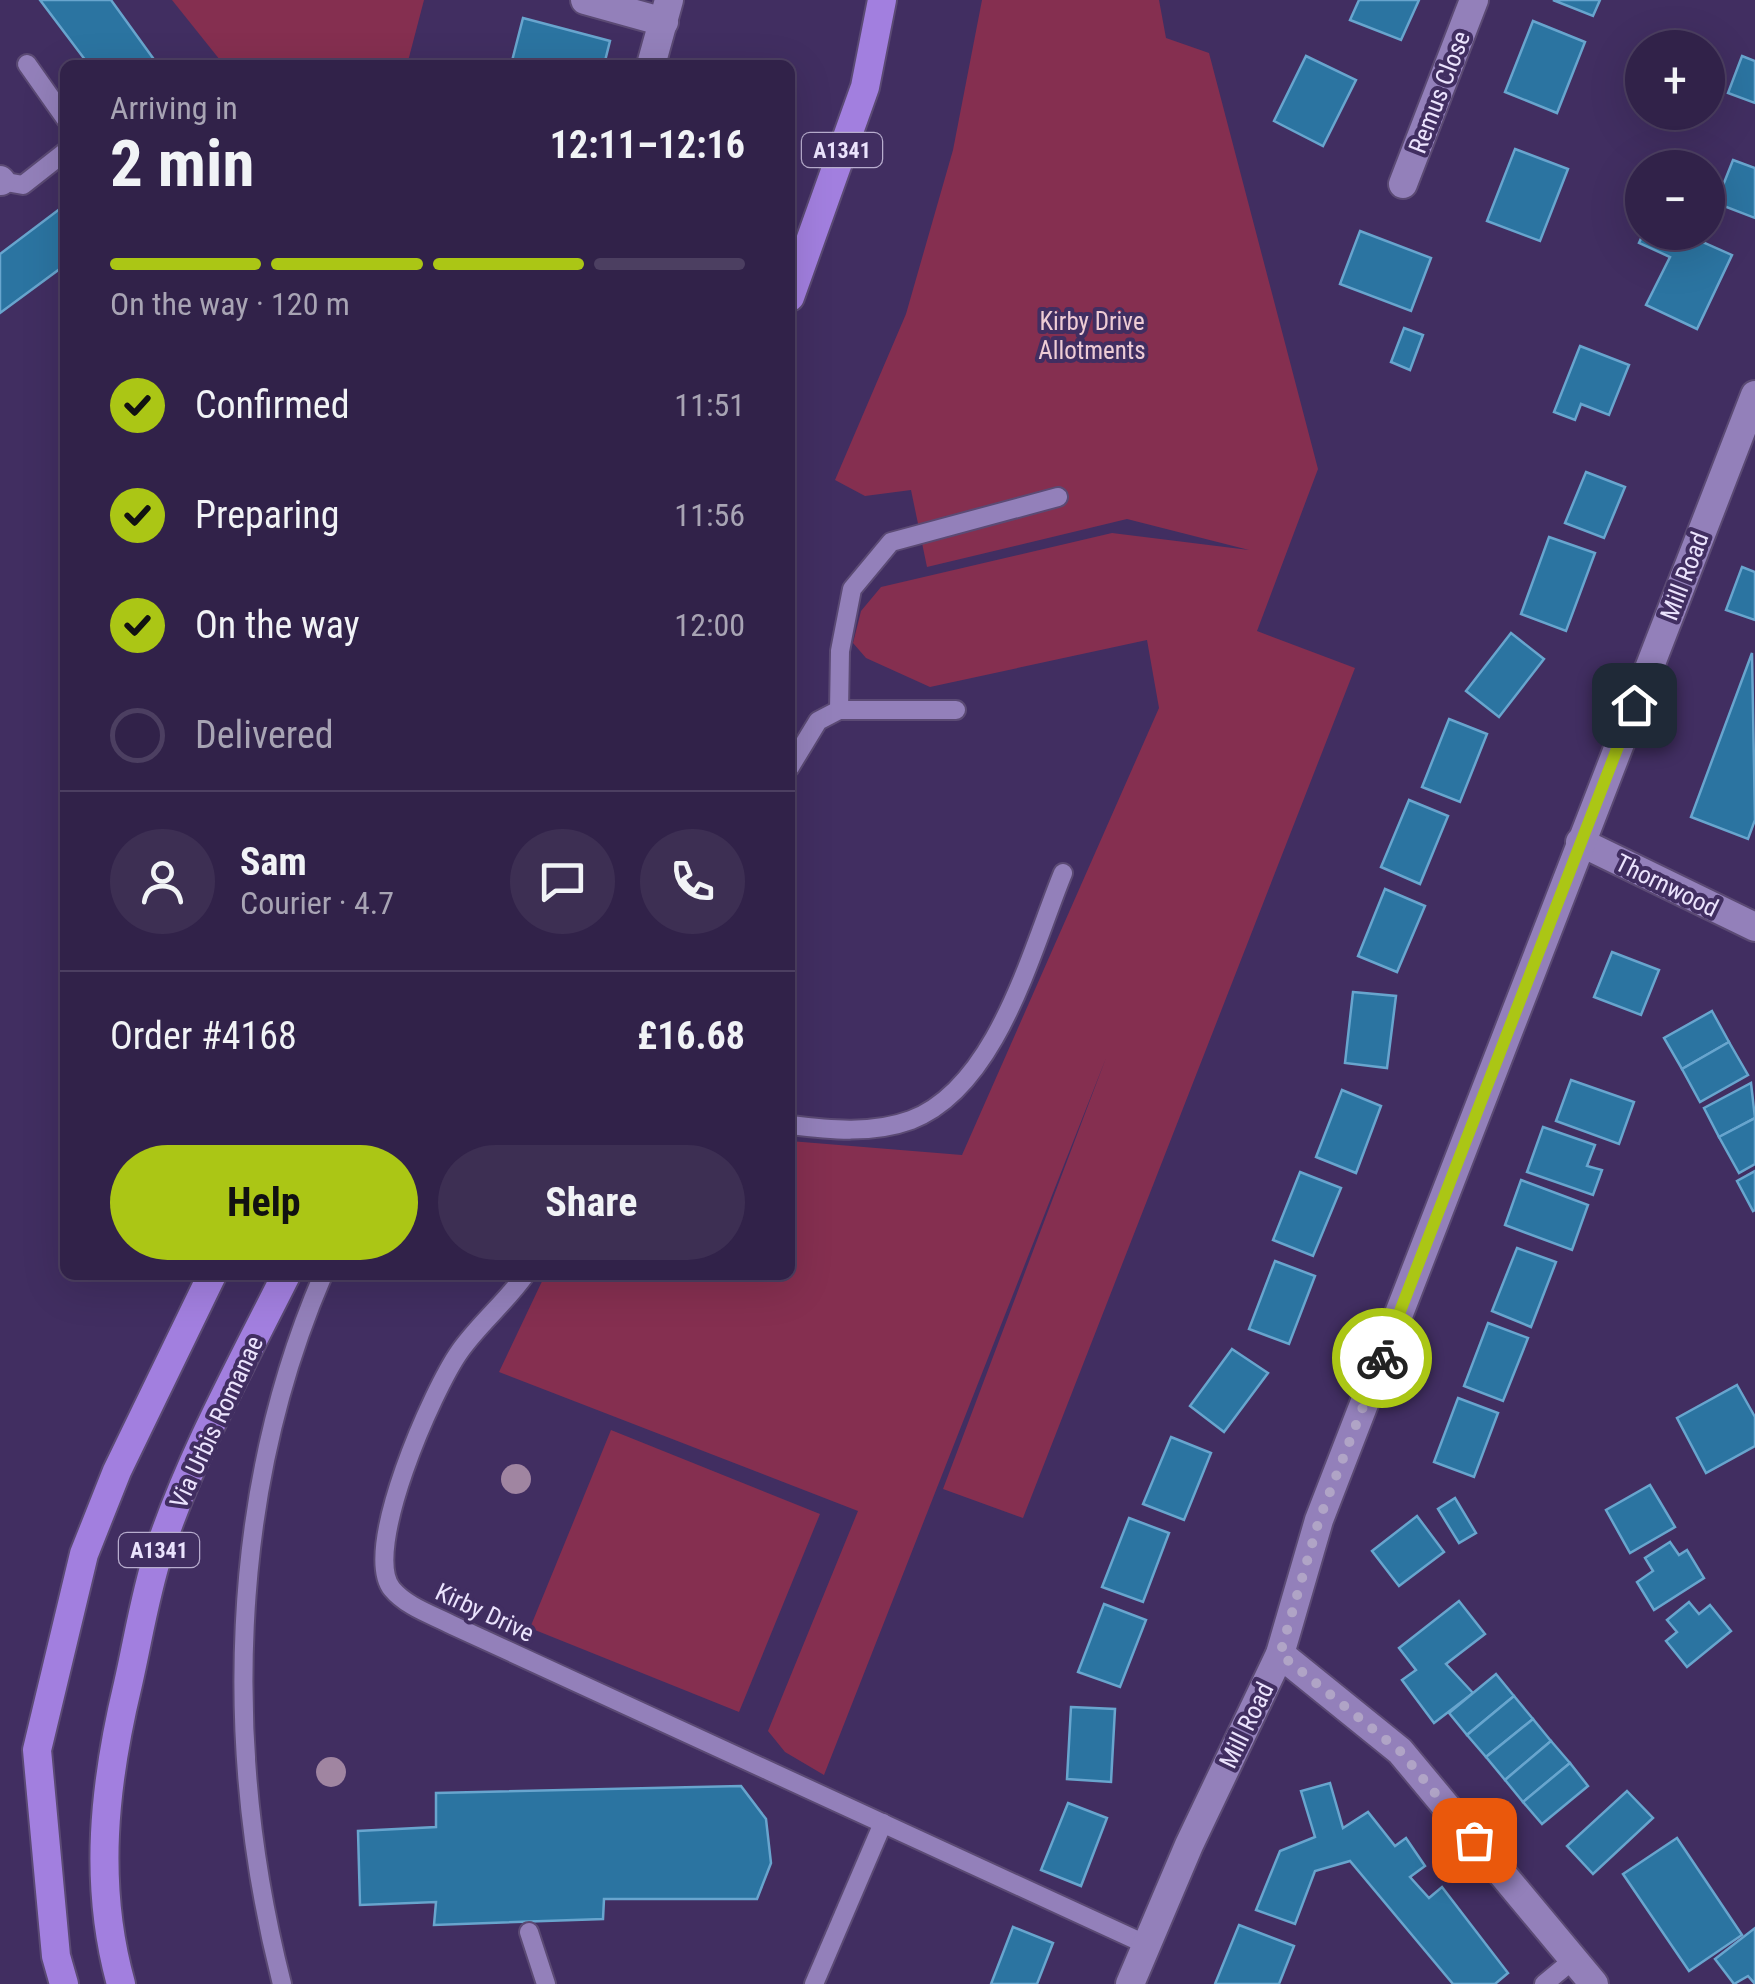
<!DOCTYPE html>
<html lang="en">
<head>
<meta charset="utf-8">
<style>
	:root { --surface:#312249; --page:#3d2f53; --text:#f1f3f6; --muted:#a8a4b4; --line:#4c3f61; --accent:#abc615 }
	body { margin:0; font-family:"Roboto Condensed",sans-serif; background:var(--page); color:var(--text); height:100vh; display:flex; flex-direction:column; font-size:38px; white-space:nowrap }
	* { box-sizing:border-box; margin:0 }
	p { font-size:32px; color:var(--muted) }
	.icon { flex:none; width:55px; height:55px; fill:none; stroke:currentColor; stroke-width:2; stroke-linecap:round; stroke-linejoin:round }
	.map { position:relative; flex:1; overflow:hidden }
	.drawer { position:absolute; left:60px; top:60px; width:735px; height:1220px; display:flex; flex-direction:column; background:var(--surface); border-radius:15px; box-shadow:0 10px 40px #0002,0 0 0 2px var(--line) }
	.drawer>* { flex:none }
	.tools { position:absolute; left:1625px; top:30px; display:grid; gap:20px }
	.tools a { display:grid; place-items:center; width:100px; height:100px; border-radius:50%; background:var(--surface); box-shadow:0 10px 40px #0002,0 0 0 2px var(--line); font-size:50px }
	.pin { position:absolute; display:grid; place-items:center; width:85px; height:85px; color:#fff; margin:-42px; border-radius:20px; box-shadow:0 5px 15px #0006 }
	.courier { position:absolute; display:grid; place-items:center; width:100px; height:100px; margin:-50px; border:8px solid #abc615; border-radius:50%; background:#fff; color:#222; box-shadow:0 2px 12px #0007 }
	.headline em { font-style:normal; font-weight:700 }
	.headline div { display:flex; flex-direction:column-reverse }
	.headline { display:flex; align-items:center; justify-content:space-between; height:170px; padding:0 50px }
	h1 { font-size:65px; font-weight:700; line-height:75px }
	.bar { display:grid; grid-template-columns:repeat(4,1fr); gap:15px 10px; align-content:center; height:120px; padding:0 50px }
	.bar i { height:12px; border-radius:8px; background:var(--line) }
	.bar .active { background:var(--accent) }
	.bar p { grid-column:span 4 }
	.line { display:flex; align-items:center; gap:25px; padding:0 50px; border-top:2px solid var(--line) }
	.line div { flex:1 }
	.round { display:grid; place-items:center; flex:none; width:105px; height:105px; border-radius:52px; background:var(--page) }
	ol { padding:0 50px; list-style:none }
	li { display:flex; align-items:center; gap:30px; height:110px }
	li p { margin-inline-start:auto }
	li .icon { padding:10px; border-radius:50%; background:var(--accent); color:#111; stroke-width:4 }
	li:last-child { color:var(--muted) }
	li i { width:55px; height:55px; border:5px solid var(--line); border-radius:50% }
	.cta { display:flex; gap:20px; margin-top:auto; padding:20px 50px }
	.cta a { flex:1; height:115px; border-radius:60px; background:var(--accent); color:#111; font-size:40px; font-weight:700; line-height:115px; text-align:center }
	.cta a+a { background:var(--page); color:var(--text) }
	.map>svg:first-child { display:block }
	.green { fill:#852f50 }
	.building { fill:#2b74a1; stroke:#68a5ce; stroke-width:2.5 }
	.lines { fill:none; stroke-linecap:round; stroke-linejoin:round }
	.service-casing { stroke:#5b4a74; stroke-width:22 }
	.minor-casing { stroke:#5b4a74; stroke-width:32 }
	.tertiary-casing { stroke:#5b4a74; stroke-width:32 }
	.primary-casing { stroke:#5b4a74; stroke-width:32 }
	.service { stroke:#9380ba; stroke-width:18 }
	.minor { stroke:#9380ba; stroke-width:28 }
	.tertiary { stroke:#9380ba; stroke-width:28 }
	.primary { stroke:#a27fdf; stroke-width:28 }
	.tree { fill:#a085a1 }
	.done { stroke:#b0a4c6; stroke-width:10; stroke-dasharray:0 18 }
	.route { stroke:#abc615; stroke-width:12 }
	.labels { text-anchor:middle; stroke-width:8; stroke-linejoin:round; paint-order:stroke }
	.shield { fill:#412e61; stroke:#b8adce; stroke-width:2.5 }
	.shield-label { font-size:22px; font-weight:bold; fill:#ebe3fd }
	.street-label { font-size:25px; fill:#ebe3fd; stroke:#412e61 }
	.park-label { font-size:25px; fill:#eeccd5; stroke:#412e61 }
</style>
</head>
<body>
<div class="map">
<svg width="1755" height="1984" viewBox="0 0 1755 1984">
	<rect width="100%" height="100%" fill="#412e61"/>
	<g class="green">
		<path d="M 172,0 L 424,0 L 407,65 L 224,65 Z"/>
		<path d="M 982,0 L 1159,0 L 1166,38 L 1209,53 L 1318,469 L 1257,631 L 1355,668 L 1023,1518 L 943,1489 L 1106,1058 L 824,1775 L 785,1752 L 768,1731 L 858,1511 L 499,1372 L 545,1275 L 790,1275 L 790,1141 L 962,1155 L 1159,708 L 1147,640 L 930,687 L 866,658 L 853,643 L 861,611 L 881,587 L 1112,533 L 1249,550 L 1127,519 L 927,567 L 911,490 L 865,496 L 835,480 L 906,314 L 953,150 Z"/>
		<path d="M 611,1430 L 820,1514 L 739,1712 L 530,1628 Z"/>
	</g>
	<g class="building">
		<path d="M 40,0 L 111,0 L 158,65 L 89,65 Z"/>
		<path d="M 1359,0 L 1419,0 L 1401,40 L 1350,20 Z"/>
		<path d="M 1553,0 L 1600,0 L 1593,16 Z"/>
		<path d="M 523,18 L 610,41 L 604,65 L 512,61 Z"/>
		<path d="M 1533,21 L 1585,42 L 1557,113 L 1505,92 Z"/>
		<path d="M 1306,56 L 1356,80 L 1323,146 L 1274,121 Z"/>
		<path d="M 1742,56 L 1755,61 L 1755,103 L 1728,93 Z"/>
		<path d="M 1515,149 L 1568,169 L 1540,241 L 1487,221 Z"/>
		<path d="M 1733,160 L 1755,168 L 1755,218 L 1716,203 Z"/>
		<path d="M 65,205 L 65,265 L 0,313 L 0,254 Z"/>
		<path d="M 1360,231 L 1431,258 L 1411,311 L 1340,284 Z"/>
		<path d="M 1644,232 L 1680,232 L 1732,255 L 1697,329 L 1646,305 L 1670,257 L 1639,243 Z"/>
		<path d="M 1404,328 L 1423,335 L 1410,370 L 1391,362 Z"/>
		<path d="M 1580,346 L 1629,365 L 1609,415 L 1581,404 L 1575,420 L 1554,412 Z"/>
		<path d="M 1586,472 L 1625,487 L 1604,538 L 1565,523 Z"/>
		<path d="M 1549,537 L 1595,553 L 1566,631 L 1521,614 Z"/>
		<path d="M 1742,567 L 1755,572 L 1755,620 L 1726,610 Z"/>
		<path d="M 1511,633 L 1544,659 L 1499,717 L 1466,691 Z"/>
		<path d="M 1752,653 L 1755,820 L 1748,839 L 1691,817 Z"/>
		<path d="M 1449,719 L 1487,734 L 1460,802 L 1422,787 Z"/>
		<path d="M 1409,800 L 1448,816 L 1420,884 L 1381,867 Z"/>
		<path d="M 1385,889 L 1425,906 L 1397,972 L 1358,956 Z"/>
		<path d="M 1612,952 L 1659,970 L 1641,1015 L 1594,997 Z"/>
		<path d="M 1353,992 L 1396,996 L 1387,1068 L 1345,1063 Z"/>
		<path d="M 1712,1011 L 1729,1042 L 1682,1069 L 1664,1038 Z"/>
		<path d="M 1729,1042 L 1748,1075 L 1700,1102 L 1682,1069 Z"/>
		<path d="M 1571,1080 L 1634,1102 L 1619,1144 L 1556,1121 Z"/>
		<path d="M 1751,1083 L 1755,1118 L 1719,1137 L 1704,1108 Z"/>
		<path d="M 1342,1090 L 1381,1106 L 1356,1173 L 1316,1157 Z"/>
		<path d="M 1755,1118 L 1755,1164 L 1739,1173 L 1719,1137 Z"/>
		<path d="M 1543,1127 L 1595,1145 L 1587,1166 L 1602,1170 L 1593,1195 L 1527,1172 Z"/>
		<path d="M 1755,1171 L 1755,1210 L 1753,1211 L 1737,1181 Z"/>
		<path d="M 1300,1172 L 1341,1188 L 1313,1256 L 1273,1240 Z"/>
		<path d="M 1521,1180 L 1588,1205 L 1572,1250 L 1505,1225 Z"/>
		<path d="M 1517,1248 L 1556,1262 L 1531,1327 L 1492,1311 Z"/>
		<path d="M 1275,1261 L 1315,1276 L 1289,1344 L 1249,1329 Z"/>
		<path d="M 1488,1323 L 1528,1338 L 1503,1401 L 1464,1386 Z"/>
		<path d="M 1232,1349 L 1268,1373 L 1224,1432 L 1190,1406 Z"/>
		<path d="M 1737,1385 L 1755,1417 L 1755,1446 L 1706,1473 L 1677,1418 Z"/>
		<path d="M 1458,1398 L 1498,1413 L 1474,1477 L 1434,1462 Z"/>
		<path d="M 1171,1437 L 1211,1453 L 1184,1520 L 1143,1504 Z"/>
		<path d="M 1650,1485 L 1675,1527 L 1630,1553 L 1606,1510 Z"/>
		<path d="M 1455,1498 L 1476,1533 L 1459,1543 L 1438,1509 Z"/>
		<path d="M 1417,1516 L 1444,1552 L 1399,1586 L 1372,1551 Z"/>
		<path d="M 1129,1518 L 1169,1533 L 1143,1602 L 1102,1587 Z"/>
		<path d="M 1670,1542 L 1679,1555 L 1687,1550 L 1704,1578 L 1654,1610 L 1637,1582 L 1653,1571 L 1645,1558 Z"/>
		<path d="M 1459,1601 L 1485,1634 L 1446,1664 L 1473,1693 L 1434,1723 L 1402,1680 L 1416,1670 L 1399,1648 Z"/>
		<path d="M 1689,1602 L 1699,1614 L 1710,1605 L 1731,1631 L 1687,1667 L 1666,1641 L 1677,1632 L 1667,1620 Z"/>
		<path d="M 1104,1604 L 1146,1620 L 1120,1687 L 1078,1672 Z"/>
		<path d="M 1496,1674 L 1514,1696 L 1467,1735 L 1449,1713 Z"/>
		<path d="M 1514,1696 L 1533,1719 L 1486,1757 L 1467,1735 Z"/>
		<path d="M 1071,1707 L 1115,1709 L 1111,1782 L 1067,1779 Z"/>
		<path d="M 1533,1719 L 1551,1741 L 1505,1780 L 1486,1757 Z"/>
		<path d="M 1551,1741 L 1570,1763 L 1523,1802 L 1505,1780 Z"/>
		<path d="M 1570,1763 L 1588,1786 L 1542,1824 L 1523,1802 Z"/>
		<path d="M 1330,1783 L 1343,1828 L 1368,1812 L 1395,1846 L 1406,1838 L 1425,1866 L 1410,1877 L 1429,1898 L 1442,1887 L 1508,1973 L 1495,1984 L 1453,1984 L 1350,1861 L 1315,1871 L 1295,1924 L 1256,1910 L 1280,1851 L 1315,1837 L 1301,1791 Z"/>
		<path d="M 741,1786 L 766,1819 L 771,1863 L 757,1899 L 604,1899 L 603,1919 L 434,1925 L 436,1902 L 360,1905 L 358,1831 L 436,1827 L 436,1793 Z"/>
		<path d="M 1627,1791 L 1653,1818 L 1593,1874 L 1567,1846 Z"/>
		<path d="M 1068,1803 L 1107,1818 L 1081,1886 L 1041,1870 Z"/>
		<path d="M 1677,1838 L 1742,1935 L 1689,1971 L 1623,1874 Z"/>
		<path d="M 1239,1925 L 1294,1946 L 1279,1984 L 1215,1984 Z"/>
		<path d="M 1013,1927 L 1053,1943 L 1037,1984 L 991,1984 Z"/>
		<path d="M 1755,1928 L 1755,1984 L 1748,1976 L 1734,1984 L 1715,1959 Z"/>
	</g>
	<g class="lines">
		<g class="service-casing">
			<g id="service">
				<path d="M 27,64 L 65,118"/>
				<path d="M 1,181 L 23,185 L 65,152"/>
				<path d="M 839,710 L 840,651 L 852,589 L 891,542 L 1058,497"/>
				<path d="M 790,767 L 818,721 L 839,710 L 956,710"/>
				<path d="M 790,1125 C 830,1130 873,1134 911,1120 C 997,1087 1031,951 1063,873"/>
				<path d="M 525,1275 C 506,1302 479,1324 460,1351 C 433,1389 361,1551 392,1589 C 407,1607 433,1615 452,1625 L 1145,1944"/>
				<path d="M 529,1932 L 546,1984"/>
				<path d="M 282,1984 C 223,1753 228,1495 323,1275"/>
				<path d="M 814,1984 L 883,1823"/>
				<path d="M 1544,1984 L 1573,1960"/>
			</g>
		</g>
		<g class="minor-casing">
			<g id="minor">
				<path d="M 585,0 L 664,22"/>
				<path d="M 651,65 L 669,0"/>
				<path d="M 0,180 L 1,181"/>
				<path d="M 1403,184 L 1474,0"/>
				<path d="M 1580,842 L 1755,927"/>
			</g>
		</g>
		<g class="tertiary-casing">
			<g id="tertiary">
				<path d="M 1280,1654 L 1400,1751 L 1594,1984"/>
				<path d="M 1130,1984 L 1189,1845 L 1280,1654 L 1319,1520 L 1755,395"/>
			</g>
		</g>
		<g class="primary-casing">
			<g id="primary">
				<path d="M 790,297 L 865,87 L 882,0"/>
				<path d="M 64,1984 L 56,1956 L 37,1750 L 84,1554 L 117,1471 L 212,1275"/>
				<path d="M 121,1984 C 93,1884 104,1784 128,1684 C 138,1640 145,1594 159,1551 C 191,1455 241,1365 286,1275"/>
			</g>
		</g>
		<use href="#service" class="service"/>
		<use href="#minor" class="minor"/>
		<use href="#tertiary" class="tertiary"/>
		<use href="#primary" class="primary"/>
	</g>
	<g class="tree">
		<circle cx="516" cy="1479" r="15"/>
		<circle cx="331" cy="1772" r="15"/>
	</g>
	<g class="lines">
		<path class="done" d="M 1382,1358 L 1319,1520 L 1280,1654 L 1400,1751 L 1474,1840"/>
		<path class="route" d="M 1382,1358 L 1634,705"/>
	</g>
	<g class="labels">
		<g class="shield">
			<rect x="802" y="133" width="80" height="34" rx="8"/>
			<rect x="119" y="1533" width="80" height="34" rx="8"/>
		</g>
		<g class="shield-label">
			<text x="842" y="158">A1341</text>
			<text x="159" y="1558">A1341</text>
		</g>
		<g class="street-label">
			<text transform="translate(1439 92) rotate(-69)" y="9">Remus Close</text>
			<text transform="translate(1684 576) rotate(-69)" y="9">Mill Road</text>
			<text transform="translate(1667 885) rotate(26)" y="9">Thornwood</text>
			<text transform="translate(216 1422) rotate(-65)" y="9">Via Urbis Romanae</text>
			<text transform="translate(485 1612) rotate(25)" y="9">Kirby Drive</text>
			<text transform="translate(1246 1725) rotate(-64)" y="9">Mill Road</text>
		</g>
		<g class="park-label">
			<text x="1092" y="330">Kirby Drive<tspan x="1092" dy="29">Allotments</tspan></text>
		</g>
	</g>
</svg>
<div class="tools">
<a>+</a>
<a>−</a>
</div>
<div class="pin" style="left:1474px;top:1840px;background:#ea580c"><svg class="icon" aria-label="bag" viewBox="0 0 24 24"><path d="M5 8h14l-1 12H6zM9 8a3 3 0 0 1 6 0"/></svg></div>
<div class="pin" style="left:1634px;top:705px;background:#1f2937"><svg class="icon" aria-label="home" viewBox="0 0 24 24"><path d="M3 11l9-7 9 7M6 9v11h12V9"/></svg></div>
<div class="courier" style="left:1382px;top:1358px"><svg class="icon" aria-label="bike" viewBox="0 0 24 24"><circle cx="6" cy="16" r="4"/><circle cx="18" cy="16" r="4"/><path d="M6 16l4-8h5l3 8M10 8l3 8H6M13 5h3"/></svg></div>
<section class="drawer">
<div class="headline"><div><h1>2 min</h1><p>Arriving in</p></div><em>12:11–12:16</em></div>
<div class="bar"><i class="active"></i><i class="active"></i><i class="active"></i><i></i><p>On the way · 120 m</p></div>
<ol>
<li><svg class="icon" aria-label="check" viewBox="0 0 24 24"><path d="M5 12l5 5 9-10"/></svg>Confirmed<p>11:51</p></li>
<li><svg class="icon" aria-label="check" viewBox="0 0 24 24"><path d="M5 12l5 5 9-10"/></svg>Preparing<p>11:56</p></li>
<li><svg class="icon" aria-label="check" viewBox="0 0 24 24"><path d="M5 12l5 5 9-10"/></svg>On the way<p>12:00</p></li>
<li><i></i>Delivered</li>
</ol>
<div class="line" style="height:180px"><a class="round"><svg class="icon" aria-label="person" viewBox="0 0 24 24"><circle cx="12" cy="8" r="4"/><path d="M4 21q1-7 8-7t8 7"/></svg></a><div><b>Sam</b><p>Courier · 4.7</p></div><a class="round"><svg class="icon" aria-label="chat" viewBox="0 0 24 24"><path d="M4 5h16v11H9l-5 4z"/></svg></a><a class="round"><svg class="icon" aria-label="phone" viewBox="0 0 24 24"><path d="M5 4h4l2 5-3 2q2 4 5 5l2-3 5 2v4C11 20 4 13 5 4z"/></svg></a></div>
<div class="line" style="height:130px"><div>Order #4168</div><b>£16.68</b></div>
<div class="cta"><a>Help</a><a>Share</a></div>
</section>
</div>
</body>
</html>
